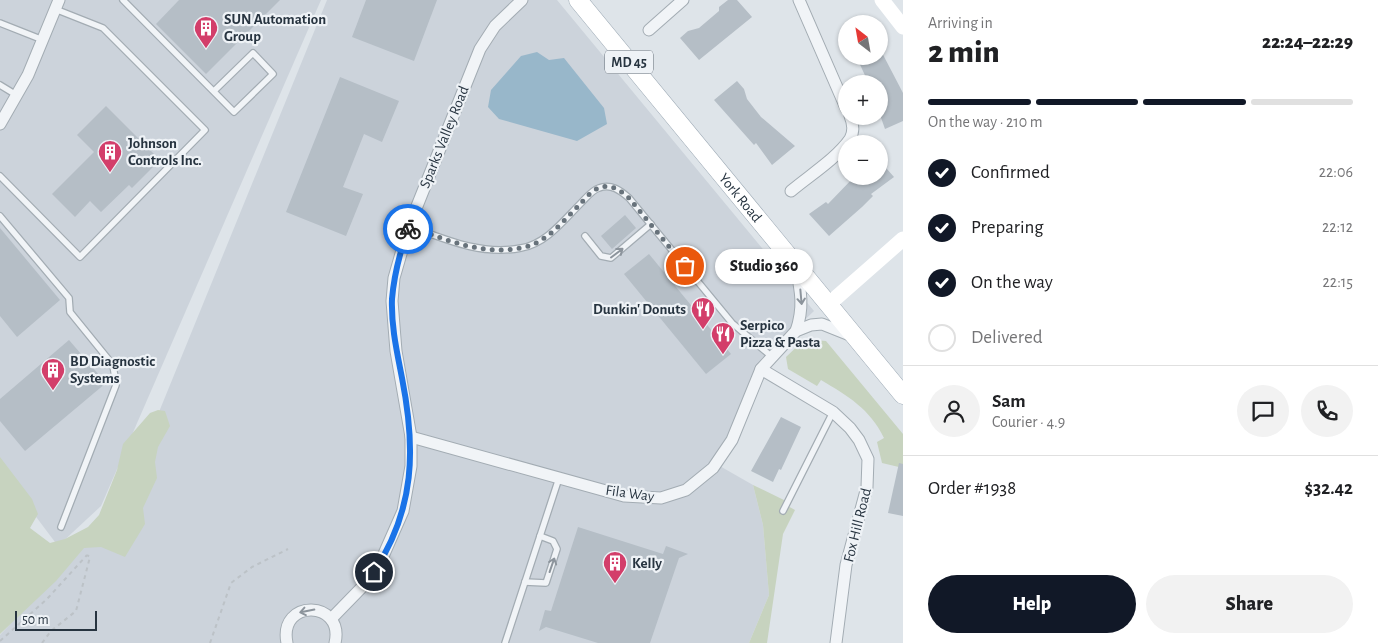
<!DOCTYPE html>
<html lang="en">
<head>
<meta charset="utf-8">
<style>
	:root { --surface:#fff; --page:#f2f2f2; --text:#202124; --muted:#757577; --line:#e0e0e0; --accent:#111827 }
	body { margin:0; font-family:"Alegreya Sans",sans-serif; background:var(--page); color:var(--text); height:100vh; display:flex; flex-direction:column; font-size:19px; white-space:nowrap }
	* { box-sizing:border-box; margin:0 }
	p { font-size:16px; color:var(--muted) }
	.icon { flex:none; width:28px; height:28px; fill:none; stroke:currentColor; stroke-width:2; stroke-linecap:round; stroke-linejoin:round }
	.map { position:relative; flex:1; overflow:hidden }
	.drawer { display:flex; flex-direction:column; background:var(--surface); width:475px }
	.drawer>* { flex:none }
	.needle { width:32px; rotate:329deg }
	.controls { position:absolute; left:838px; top:15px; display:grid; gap:10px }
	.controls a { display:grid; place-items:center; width:50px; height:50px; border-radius:50%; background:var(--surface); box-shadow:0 1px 4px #0004; font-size:25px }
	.scale { position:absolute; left:15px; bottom:12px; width:82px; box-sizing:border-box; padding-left:5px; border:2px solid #273440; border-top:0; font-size:14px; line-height:18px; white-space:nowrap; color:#273440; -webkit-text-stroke:4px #eef2f6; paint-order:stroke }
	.pin { position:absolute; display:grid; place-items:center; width:42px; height:42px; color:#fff; margin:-21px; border:2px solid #fff; border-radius:50%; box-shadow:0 1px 5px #0007 }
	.courier { position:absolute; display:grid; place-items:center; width:50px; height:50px; margin:-25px; border:4px solid #1a73e8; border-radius:50%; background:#fff; color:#222; box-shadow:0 1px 6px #0007 }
	.bubble { position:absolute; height:35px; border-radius:18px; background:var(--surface); box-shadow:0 1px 4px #0004; font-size:16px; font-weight:800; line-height:35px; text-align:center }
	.overview em { font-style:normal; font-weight:800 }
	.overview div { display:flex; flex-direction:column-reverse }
	.overview { display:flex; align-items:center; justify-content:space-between; height:85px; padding:0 25px }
	h1 { font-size:32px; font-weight:800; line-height:38px }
	.bar { display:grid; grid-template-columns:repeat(4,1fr); gap:8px 5px; align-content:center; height:60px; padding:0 25px }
	.bar i { height:6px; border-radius:4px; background:var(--line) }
	.bar .active { background:var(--accent) }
	.bar p { grid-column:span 4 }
	.line { display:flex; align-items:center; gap:12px; padding:0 25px; border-top:1px solid var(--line) }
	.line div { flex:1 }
	.round { display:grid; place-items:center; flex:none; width:52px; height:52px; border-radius:26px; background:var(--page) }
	ol { padding:0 25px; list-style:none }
	li { display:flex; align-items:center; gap:15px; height:55px }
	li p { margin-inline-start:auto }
	li .icon { padding:5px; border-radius:50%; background:var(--accent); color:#fff; stroke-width:4 }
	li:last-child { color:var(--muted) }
	li i { width:28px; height:28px; border:2px solid var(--line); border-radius:50% }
	.action { display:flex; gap:10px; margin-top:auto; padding:10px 25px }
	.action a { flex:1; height:58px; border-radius:30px; background:var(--accent); color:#fff; font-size:20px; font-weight:800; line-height:58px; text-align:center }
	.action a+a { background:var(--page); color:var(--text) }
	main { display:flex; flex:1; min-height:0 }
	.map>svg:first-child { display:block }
	.built { fill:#ccd3db }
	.green { fill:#c7d3bf }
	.water { fill:#98b7ca }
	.building { fill:#b5bec6 }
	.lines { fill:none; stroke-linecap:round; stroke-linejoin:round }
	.lane-casing { stroke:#a3acb3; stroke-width:8 }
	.street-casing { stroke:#a3acb3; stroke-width:13 }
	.primary-casing { stroke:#9daab5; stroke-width:19 }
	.path { stroke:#bcc2c7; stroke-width:2; stroke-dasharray:4 4; stroke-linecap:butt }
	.lane { stroke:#f1f4f7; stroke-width:5.5 }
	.street { stroke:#f1f4f7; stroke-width:11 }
	.secondary { stroke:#fff; stroke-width:15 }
	.primary { stroke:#fff; stroke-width:18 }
	.oneway { stroke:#8c949c }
	.done { stroke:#67727b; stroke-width:5; stroke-dasharray:0 9 }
	.route { stroke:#1a73e8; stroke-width:6 }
	.labels { text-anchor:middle; stroke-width:4.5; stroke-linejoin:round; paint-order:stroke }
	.shield { fill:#eef2f6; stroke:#636d77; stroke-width:1 }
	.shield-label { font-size:14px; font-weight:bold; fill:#273440 }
	.poi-label { font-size:15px; font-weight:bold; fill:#273440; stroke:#eef2f6; text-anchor:start }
	.street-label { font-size:15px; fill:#273440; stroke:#eef2f6 }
</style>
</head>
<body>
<main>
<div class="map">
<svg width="903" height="643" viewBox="0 0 903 643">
	<rect width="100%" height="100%" fill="#dee4e9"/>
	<g class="built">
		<path d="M 0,0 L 321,0 L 101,506 L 58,546 L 0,469 Z"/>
		<path d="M 327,0 L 557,0 L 814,311 L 792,332 L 773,355 L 718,465 L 753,485 L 763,525 L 769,595 L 749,643 L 0,643 L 0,635 L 119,510 Z"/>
	</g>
	<g class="green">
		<path d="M 805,339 L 826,341 L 903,434 L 903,468 L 882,463 L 877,442 L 884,438 C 870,409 848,396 821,380 L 817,386 L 788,369 L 786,357 Z"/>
		<path d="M 158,410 L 165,411 L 170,426 L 158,447 L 155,462 L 157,478 L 143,508 L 145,524 L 125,557 L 101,547 L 84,548 L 56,581 L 0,634 L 0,457 L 32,499 L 38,514 L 30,528 L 50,543 L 65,539 L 88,527 L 99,515 L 117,470 L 123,444 L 150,413 Z"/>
		<path d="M 753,485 L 788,502 L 786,505 L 795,510 L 783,534 L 767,643 L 749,643 L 769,595 L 763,525 Z"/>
	</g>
	<path class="water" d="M 537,52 L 549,60 L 564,58 L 604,108 L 607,124 L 577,141 L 499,119 L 488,107 L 491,90 L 521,56 Z"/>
	<g class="building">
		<path d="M 179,0 L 280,0 L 206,74 L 156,24 Z"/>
		<path d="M 366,0 L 437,0 L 414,61 L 352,37 Z"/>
		<path d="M 728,0 L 737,0 L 752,17 L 699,60 L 680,38 L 688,31 L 699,28 L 719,11 L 719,7 Z"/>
		<path d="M 879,47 L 903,93 L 903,121 L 885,129 L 879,112 L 881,110 L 879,84 L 869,84 L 856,56 L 879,56 Z"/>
		<path d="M 340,77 L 399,101 L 382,142 L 364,134 L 343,187 L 363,194 L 346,236 L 286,212 Z"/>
		<path d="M 737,81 L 744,89 L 747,99 L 761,117 L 795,146 L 772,165 L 756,143 L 754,145 L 714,100 Z"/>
		<path d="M 106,106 L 160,160 L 132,188 L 129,185 L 101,212 L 90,201 L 75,217 L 52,194 L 94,152 L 77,135 Z"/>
		<path d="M 879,160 L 894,177 L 871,194 L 873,196 L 862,207 L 829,236 L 809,214 L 826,202 L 828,204 L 855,176 L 879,176 Z"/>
		<path d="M 625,215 L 636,228 L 612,249 L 601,236 Z"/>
		<path d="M 0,228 L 60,300 L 17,337 L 0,316 Z"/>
		<path d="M 649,254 L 731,354 L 706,374 L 624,274 Z"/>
		<path d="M 69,340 L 106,383 L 25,451 L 0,421 L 0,399 Z"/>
		<path d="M 781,417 L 801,427 L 781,470 L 779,469 L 773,482 L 751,471 Z"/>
		<path d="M 899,463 L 903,464 L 903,516 L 888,513 Z"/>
		<path d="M 578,527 L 663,554 L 666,546 L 688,554 L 679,558 L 650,643 L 598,643 L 546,627 L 539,631 L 545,610 L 551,611 Z"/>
	</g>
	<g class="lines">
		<g class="lane-casing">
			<g id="lane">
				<path d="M 123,0 L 234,112 L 273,74 L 253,53 L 214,91"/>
				<path d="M 0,23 L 43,40"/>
				<path d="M 0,85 L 18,96"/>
				<path d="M 0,176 L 80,257 L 205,130 L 103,28 L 55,9"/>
				<path d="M 0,216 L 69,298 L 70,312 L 113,365 L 116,385 L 61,527"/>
				<path d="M 409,226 C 444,239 482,256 521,248 C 546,244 564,220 581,203 C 586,198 592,190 599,188 C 611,183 621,191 629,198 L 732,323 L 771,356"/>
				<path d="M 585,236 L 601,256 L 611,258 L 651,224"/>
				<path d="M 783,511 L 833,412"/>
				<path d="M 525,582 L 546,583 L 557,549 L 553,541 L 540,536"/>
				<path d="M 505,643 L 559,478"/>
			</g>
		</g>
		<g class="street-casing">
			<g id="street">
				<path d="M 799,0 L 846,108"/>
				<path d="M 649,30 L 683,0"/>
				<path d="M 0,124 L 28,75 L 59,0"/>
				<path d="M 791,191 C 810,175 836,159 850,139 C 854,132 853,123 850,116"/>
				<path d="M 796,331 C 804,308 801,291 796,268"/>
				<path d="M 761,369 L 833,412 L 850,428 L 859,440 L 868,459 L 867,487 L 846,565 L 836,643"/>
				<path d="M 411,437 L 624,496 L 661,498 L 686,490 L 713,468 L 732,440 L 761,369 L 796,331 L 811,325 L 822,324 L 852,336"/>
				<path d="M 331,619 L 368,581 L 380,563 L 403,511 L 411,466 L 411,437 L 396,351 L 392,301 L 394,278 L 409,226 L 480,49 L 495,26 L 522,0"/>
				<path d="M 287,643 C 278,598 345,600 335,643"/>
			</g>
		</g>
		<g class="primary-casing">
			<g id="primary">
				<path id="s1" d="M 578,0 L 903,395"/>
			</g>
		</g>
		<g class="path">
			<path d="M 0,641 L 47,599 L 87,555"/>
			<path d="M 42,643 L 51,631 L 76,611 L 90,557 L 87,555"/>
			<path d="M 210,643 L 231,583 L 252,567 L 288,549"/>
		</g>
		<use href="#lane" class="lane"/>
		<use href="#street" class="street"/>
		<g class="secondary">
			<path d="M 882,0 L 903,27"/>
			<path d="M 829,304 L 903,239"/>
		</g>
		<use href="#primary" class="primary"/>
	</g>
	<defs><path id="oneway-shaft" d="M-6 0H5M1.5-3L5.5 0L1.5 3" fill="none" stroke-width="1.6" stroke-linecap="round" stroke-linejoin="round" transform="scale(1.25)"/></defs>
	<g class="oneway">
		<use href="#oneway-shaft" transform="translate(617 253) rotate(-37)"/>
		<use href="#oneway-shaft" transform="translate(801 297) rotate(85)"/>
		<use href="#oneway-shaft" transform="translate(552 565) rotate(-71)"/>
		<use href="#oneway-shaft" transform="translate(307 611) rotate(169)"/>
	</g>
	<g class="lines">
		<path class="done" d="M 408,229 L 409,226 C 444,239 482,256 521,248 C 546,244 564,220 581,203 C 586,198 592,190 599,188 C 611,183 621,191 629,198 L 685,266"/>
		<path class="route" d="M 374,572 C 415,509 416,449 402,378 C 397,352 391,326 392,299 C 394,275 400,252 408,229"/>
	</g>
	<defs>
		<g id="building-pin" transform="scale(1.25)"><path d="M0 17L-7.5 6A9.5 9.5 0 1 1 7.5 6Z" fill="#d33e6a" stroke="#eef2f6"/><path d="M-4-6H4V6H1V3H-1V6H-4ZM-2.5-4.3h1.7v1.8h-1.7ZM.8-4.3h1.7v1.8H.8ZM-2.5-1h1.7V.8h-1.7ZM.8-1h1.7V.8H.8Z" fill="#fff"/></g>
		<g id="restaurant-pin" transform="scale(1.25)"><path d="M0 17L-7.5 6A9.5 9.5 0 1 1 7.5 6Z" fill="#d33e6a" stroke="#eef2f6"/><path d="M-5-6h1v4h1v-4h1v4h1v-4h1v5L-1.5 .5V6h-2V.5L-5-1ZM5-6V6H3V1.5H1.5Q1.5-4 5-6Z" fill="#fff"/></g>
	</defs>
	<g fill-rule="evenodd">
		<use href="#building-pin" x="206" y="28"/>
		<use href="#building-pin" x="110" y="152"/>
		<use href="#restaurant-pin" x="703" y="309"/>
		<use href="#restaurant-pin" x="723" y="334"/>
		<use href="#building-pin" x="53" y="370"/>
		<use href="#building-pin" x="615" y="563"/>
	</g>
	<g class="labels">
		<rect class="shield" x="605" y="50.5" width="48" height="23" rx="4"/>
		<g class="shield-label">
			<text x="629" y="67">MD 45</text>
		</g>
		<g class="poi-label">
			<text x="224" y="24">SUN Automation<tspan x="224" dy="17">Group</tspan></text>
			<text x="128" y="148">Johnson<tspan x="128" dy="17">Controls Inc.</tspan></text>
			<text x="686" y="314" text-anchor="end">Dunkin' Donuts</text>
			<text x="740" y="330">Serpico<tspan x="740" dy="17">Pizza &amp; Pasta</tspan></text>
			<text x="70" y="366">BD Diagnostic<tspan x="70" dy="17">Systems</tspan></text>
			<text x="632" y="568">Kelly</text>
		</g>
		<g class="street-label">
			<text transform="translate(444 137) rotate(-68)" y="5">Sparks Valley Road</text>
			<text dy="5" stroke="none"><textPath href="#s1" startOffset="256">York Road</textPath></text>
			<text transform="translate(630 493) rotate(8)" y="5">Fila Way</text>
			<text transform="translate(857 525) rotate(-76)" y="5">Fox Hill Road</text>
		</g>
	</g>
</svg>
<div class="controls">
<a><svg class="needle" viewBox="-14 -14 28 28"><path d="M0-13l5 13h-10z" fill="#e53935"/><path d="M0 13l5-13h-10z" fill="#757577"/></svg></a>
<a>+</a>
<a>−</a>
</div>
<div class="scale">50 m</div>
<div class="pin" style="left:685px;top:266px;background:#ea580c"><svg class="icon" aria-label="bag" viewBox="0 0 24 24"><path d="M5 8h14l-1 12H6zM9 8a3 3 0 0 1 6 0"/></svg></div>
<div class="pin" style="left:374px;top:572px;background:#1f2937"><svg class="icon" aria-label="home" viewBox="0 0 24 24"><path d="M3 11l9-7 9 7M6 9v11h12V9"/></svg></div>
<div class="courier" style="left:408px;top:229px"><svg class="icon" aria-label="bike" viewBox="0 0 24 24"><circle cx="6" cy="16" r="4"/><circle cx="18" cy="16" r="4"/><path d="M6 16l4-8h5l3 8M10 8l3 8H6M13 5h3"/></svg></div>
<div class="bubble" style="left:715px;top:249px;width:98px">Studio 360</div>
</div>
<section class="drawer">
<div class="overview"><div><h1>2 min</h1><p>Arriving in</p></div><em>22:24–22:29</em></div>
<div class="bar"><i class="active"></i><i class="active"></i><i class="active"></i><i></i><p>On the way · 210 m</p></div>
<ol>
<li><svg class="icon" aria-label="check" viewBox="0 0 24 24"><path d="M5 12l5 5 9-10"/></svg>Confirmed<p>22:06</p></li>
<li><svg class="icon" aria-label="check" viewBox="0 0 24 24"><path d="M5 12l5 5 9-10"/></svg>Preparing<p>22:12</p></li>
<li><svg class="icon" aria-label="check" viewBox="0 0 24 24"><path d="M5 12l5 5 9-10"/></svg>On the way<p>22:15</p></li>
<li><i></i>Delivered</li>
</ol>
<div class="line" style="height:90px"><a class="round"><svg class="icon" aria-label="person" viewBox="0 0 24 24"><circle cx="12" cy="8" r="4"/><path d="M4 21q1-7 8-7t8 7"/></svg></a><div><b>Sam</b><p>Courier · 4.9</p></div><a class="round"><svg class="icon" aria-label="chat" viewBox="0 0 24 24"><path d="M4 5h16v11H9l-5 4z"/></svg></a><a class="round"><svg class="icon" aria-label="phone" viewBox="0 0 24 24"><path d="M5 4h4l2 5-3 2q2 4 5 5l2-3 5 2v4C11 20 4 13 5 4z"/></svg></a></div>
<div class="line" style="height:65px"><div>Order #1938</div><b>$32.42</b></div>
<div class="action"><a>Help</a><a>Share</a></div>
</section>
</main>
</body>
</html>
